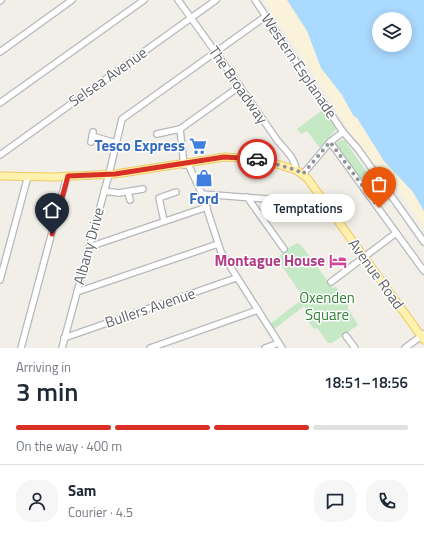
<!DOCTYPE html>
<html lang="en">
<head>
<meta charset="utf-8">
<style>
	:root { --surface:#fff; --page:#f6f6f7; --text:#1f2937; --muted:#747a83; --line:#e0e1e3; --accent:#d93025 }
	body { margin:0; font-family:"Titillium Web",sans-serif; background:var(--page); color:var(--text); height:100vh; display:flex; flex-direction:column; font-size:15px; white-space:nowrap }
	* { box-sizing:border-box; margin:0 }
	p { font-size:13px; color:var(--muted) }
	.icon { flex:none; width:22px; height:22px; fill:none; stroke:currentColor; stroke-width:2; stroke-linecap:round; stroke-linejoin:round }
	.map { position:relative; height:348px; overflow:hidden }
	.sheet { display:flex; flex-direction:column; background:var(--surface); flex:1 }
	.sheet>* { flex:none }
	.controls { position:absolute; left:372px; top:12px; display:grid; gap:8px }
	.controls a { display:grid; place-items:center; width:40px; height:40px; border-radius:50%; background:var(--surface); box-shadow:0 2px 10px #0003; font-size:20px }
	.pin { position:absolute; display:grid; place-items:center; width:34px; height:34px; color:#fff; margin:-41px -17px; border-radius:50% 50% 50% 0; rotate:-45deg; box-shadow:0 0 4px #0007 }
	.pin .icon { rotate:45deg }
	.courier { position:absolute; display:grid; place-items:center; width:40px; height:40px; margin:-20px; border:3px solid #d93025; border-radius:50%; background:#fff; color:#222; box-shadow:0 1px 5px #0007 }
	.bubble { position:absolute; height:28px; border-radius:14px; background:var(--surface); box-shadow:0 2px 10px #0003; font-size:13px; font-weight:600; line-height:28px; text-align:center }
	.head em { font-style:normal; font-weight:600 }
	.head div { display:flex; flex-direction:column-reverse }
	.head { display:flex; align-items:center; justify-content:space-between; height:68px; padding:0 16px }
	h1 { font-size:26px; font-weight:600; line-height:30px }
	.bar { display:grid; grid-template-columns:repeat(4,1fr); gap:6px 4px; align-content:center; height:48px; padding:0 16px }
	.bar i { height:5px; border-radius:3px; background:var(--line) }
	.bar .current { background:var(--accent) }
	.bar p { grid-column:span 4 }
	.line { display:flex; align-items:center; gap:10px; padding:0 16px; border-top:1px solid var(--line) }
	.line div { flex:1 }
	.round { display:grid; place-items:center; flex:none; width:42px; height:42px; border-radius:16px; background:var(--page) }
	.map>svg:first-child { display:block }
	.green { fill:#c5e8c5 }
	.sand { fill:#fbf3d9 }
	.water { fill:#aadaff; fill-rule:evenodd }
	.lines { fill:none; stroke-linecap:round; stroke-linejoin:round }
	.minor-casing { stroke:#b5b8bc; stroke-width:8 }
	.major-casing { stroke:#f2c960; stroke-width:9 }
	.minor { stroke:#fff; stroke-width:5.5 }
	.major { stroke:#fff2af; stroke-width:7 }
	.done { stroke:#929495; stroke-width:4; stroke-dasharray:0 7.2 }
	.route { stroke:#d93025; stroke-width:5 }
	.labels { text-anchor:middle; stroke-width:3; stroke-linejoin:round; paint-order:stroke }
	.street-label { font-size:15px; fill:#5f6368; stroke:#fff }
	.shop-label { font-size:15px; font-weight:bold; fill:#366cbe; stroke:#fff; text-anchor:end }
	.hotel-label { font-size:15px; font-weight:bold; fill:#b23c85; stroke:#fff; text-anchor:end }
	.park-label { font-size:15px; fill:#348238; stroke:#fff }
</style>
</head>
<body>
<div class="map">
<svg width="424" height="348" viewBox="0 0 424 348">
	<rect width="100%" height="100%" fill="#f1efe8"/>
	<g class="green">
		<path d="M 324,109 L 336,129 L 320,148 L 307,131 L 301,134 L 297,129 Z"/>
		<path d="M 341,140 L 345,141 L 371,178 L 364,184 L 335,144 Z"/>
		<path d="M 297,243 L 301,245 L 333,288 L 336,287 L 350,304 L 347,307 L 358,325 L 332,343 L 328,343 L 317,328 L 314,329 L 307,320 L 310,316 L 304,306 L 273,330 L 270,324 L 304,298 L 277,259 L 285,250 Z"/>
	</g>
	<path class="sand" d="M 264,0 L 295,0 L 424,202 L 424,228 L 388,175 L 381,175 L 333,106 L 334,105 Z"/>
	<path class="water" d="M 287,0 L 424,0 L 424,211 L 413,192 L 384,161 L 357,118 L 353,115 L 342,95 L 321,68 L 307,31 ZM 379,19 L 405,19 L 405,45 L 379,45 Z"/>
	<g class="lines">
		<g class="minor-casing">
			<g id="minor">
				<path d="M 178,0 C 211,45 243,91 275,137 C 282,148 295,156 296,170"/>
				<path d="M 255,0 L 343,132 L 358,149 L 424,242"/>
				<path d="M 0,1 L 1,0"/>
				<path d="M 0,52 L 72,0"/>
				<path d="M 0,103 L 144,0"/>
				<path d="M 157,134 L 180,129"/>
				<path d="M 92,136 L 116,143"/>
				<path d="M 91,142 L 93,132"/>
				<path d="M 330,142 L 424,271"/>
				<path d="M 0,155 L 216,0"/>
				<path d="M 188,164 L 202,194 L 221,252 L 282,348"/>
				<path d="M 184,165 L 180,129 L 240,86"/>
				<path d="M 303,174 L 330,142 L 343,132"/>
				<path d="M 104,191 L 119,193 L 143,189"/>
				<path d="M 128,192 L 130,200"/>
				<path d="M 202,194 L 280,200 L 322,199"/>
				<path d="M 247,197 L 284,249"/>
				<path d="M 164,221 L 159,198 L 176,192"/>
				<path d="M 89,247 L 207,207"/>
				<path d="M 0,280 L 28,176"/>
				<path d="M 331,282 L 396,233"/>
				<path d="M 77,292 L 218,244"/>
				<path d="M 346,336 L 355,348"/>
				<path d="M 64,338 L 236,278"/>
				<path d="M 21,348 L 67,176"/>
				<path d="M 62,348 L 109,174 L 122,119 L 266,16"/>
				<path d="M 150,348 L 258,310"/>
				<path d="M 265,348 L 279,343"/>
				<path d="M 405,348 L 424,334"/>
			</g>
		</g>
		<g class="major-casing">
			<path id="major" d="M 0,176 L 54,177 L 115,174 L 225,157 L 256,159 L 270,162 L 296,170 L 307,178 L 424,340"/>
		</g>
		<use href="#minor" class="minor"/>
		<use href="#major" class="major"/>
	</g>
	<g class="lines">
		<path class="done" d="M 257,159 L 296,170 L 303,174 L 330,142 L 379,208"/>
		<path class="route" d="M 52,234 L 68,176 L 115,174 L 224,157 L 257,159"/>
	</g>
	<defs>
		<g id="supermarket-bare" transform="scale(1.38)"><path d="M-6-5.5h2.5l.6 2H6L4.5 2H-2.5L-4.4-4H-6ZM-1.5 3.2a1.3 1.3 0 1 0 .1 0ZM3 3.2a1.3 1.3 0 1 0 .1 0Z" fill="#3f7fe0" stroke="#fff" stroke-width="2.5" paint-order="stroke"/></g>
		<g id="shop-bare" transform="scale(1.38)"><path d="M-5-2.5h2.3a2.7 3.5 0 0 1 5.4 0H5L5.5 6h-11ZM-1.5-2.5h3a1.5 2.3 0 0 0-3 0Z" fill="#3f7fe0" stroke="#fff" stroke-width="2.5" paint-order="stroke"/></g>
		<g id="hotel-bare" transform="scale(1.38)"><path d="M-6-4.5h1.5V1H6V5H4.5V3h-9V5H-6ZM-4 0a1.8 1.8 0 1 1 3.6 0ZM.5 0V-2.5h3Q6-2.5 6 0Z" fill="#d1479c" stroke="#fff" stroke-width="2.5" paint-order="stroke"/></g>
	</defs>
	<g fill-rule="evenodd">
		<use href="#supermarket-bare" x="198" y="146"/>
		<use href="#shop-bare" x="204" y="178"/>
		<use href="#hotel-bare" x="338" y="261"/>
	</g>
	<g class="labels">
		<g class="street-label">
			<text transform="translate(299 66) rotate(56)" y="5">Western Esplanade</text>
			<text transform="translate(108 77) rotate(-35)" y="5">Selsea Avenue</text>
			<text transform="translate(238 85) rotate(55)" y="5">The Broadway</text>
			<text transform="translate(89 246) rotate(-75)" y="5">Albany Drive</text>
			<text transform="translate(376 274) rotate(54)" y="5">Avenue Road</text>
			<text transform="translate(150 308) rotate(-19)" y="5">Bullers Avenue</text>
		</g>
		<g class="shop-label">
			<text x="185" y="151">Tesco Express</text>
			<text x="204" y="204" text-anchor="middle">Ford</text>
		</g>
		<g class="hotel-label">
			<text x="325" y="266">Montague House</text>
		</g>
		<g class="park-label">
			<text x="327" y="303">Oxenden<tspan x="327" dy="17">Square</tspan></text>
		</g>
	</g>
</svg>
<div class="controls">
<a><svg class="icon" aria-label="layers" viewBox="0 0 24 24"><path d="M12 4l9 5-9 5-9-5zM3 14l9 5 9-5"/></svg></a>
</div>
<div class="pin" style="left:379px;top:208px;background:#ea580c"><svg class="icon" aria-label="bag" viewBox="0 0 24 24"><path d="M5 8h14l-1 12H6zM9 8a3 3 0 0 1 6 0"/></svg></div>
<div class="pin" style="left:52px;top:234px;background:#1f2937"><svg class="icon" aria-label="home" viewBox="0 0 24 24"><path d="M3 11l9-7 9 7M6 9v11h12V9"/></svg></div>
<div class="courier" style="left:257px;top:159px"><svg class="icon" aria-label="car" viewBox="0 0 24 24"><path d="M5 17H2v-5l4-1 3-4h7l3 4 3 1v5h-3M9 17h6M6 11h13"/><circle cx="7" cy="17" r="2"/><circle cx="17" cy="17" r="2"/></svg></div>
<div class="bubble" style="left:261px;top:194px;width:94px">Temptations</div>
</div>
<section class="sheet">
<div class="head"><div><h1>3 min</h1><p>Arriving in</p></div><em>18:51–18:56</em></div>
<div class="bar"><i class="current"></i><i class="current"></i><i class="current"></i><i></i><p>On the way · 400 m</p></div>
<div class="line" style="height:72px"><a class="round"><svg class="icon" aria-label="person" viewBox="0 0 24 24"><circle cx="12" cy="8" r="4"/><path d="M4 21q1-7 8-7t8 7"/></svg></a><div><b>Sam</b><p>Courier · 4.5</p></div><a class="round"><svg class="icon" aria-label="chat" viewBox="0 0 24 24"><path d="M4 5h16v11H9l-5 4z"/></svg></a><a class="round"><svg class="icon" aria-label="phone" viewBox="0 0 24 24"><path d="M5 4h4l2 5-3 2q2 4 5 5l2-3 5 2v4C11 20 4 13 5 4z"/></svg></a></div>
</section>
</body>
</html>
